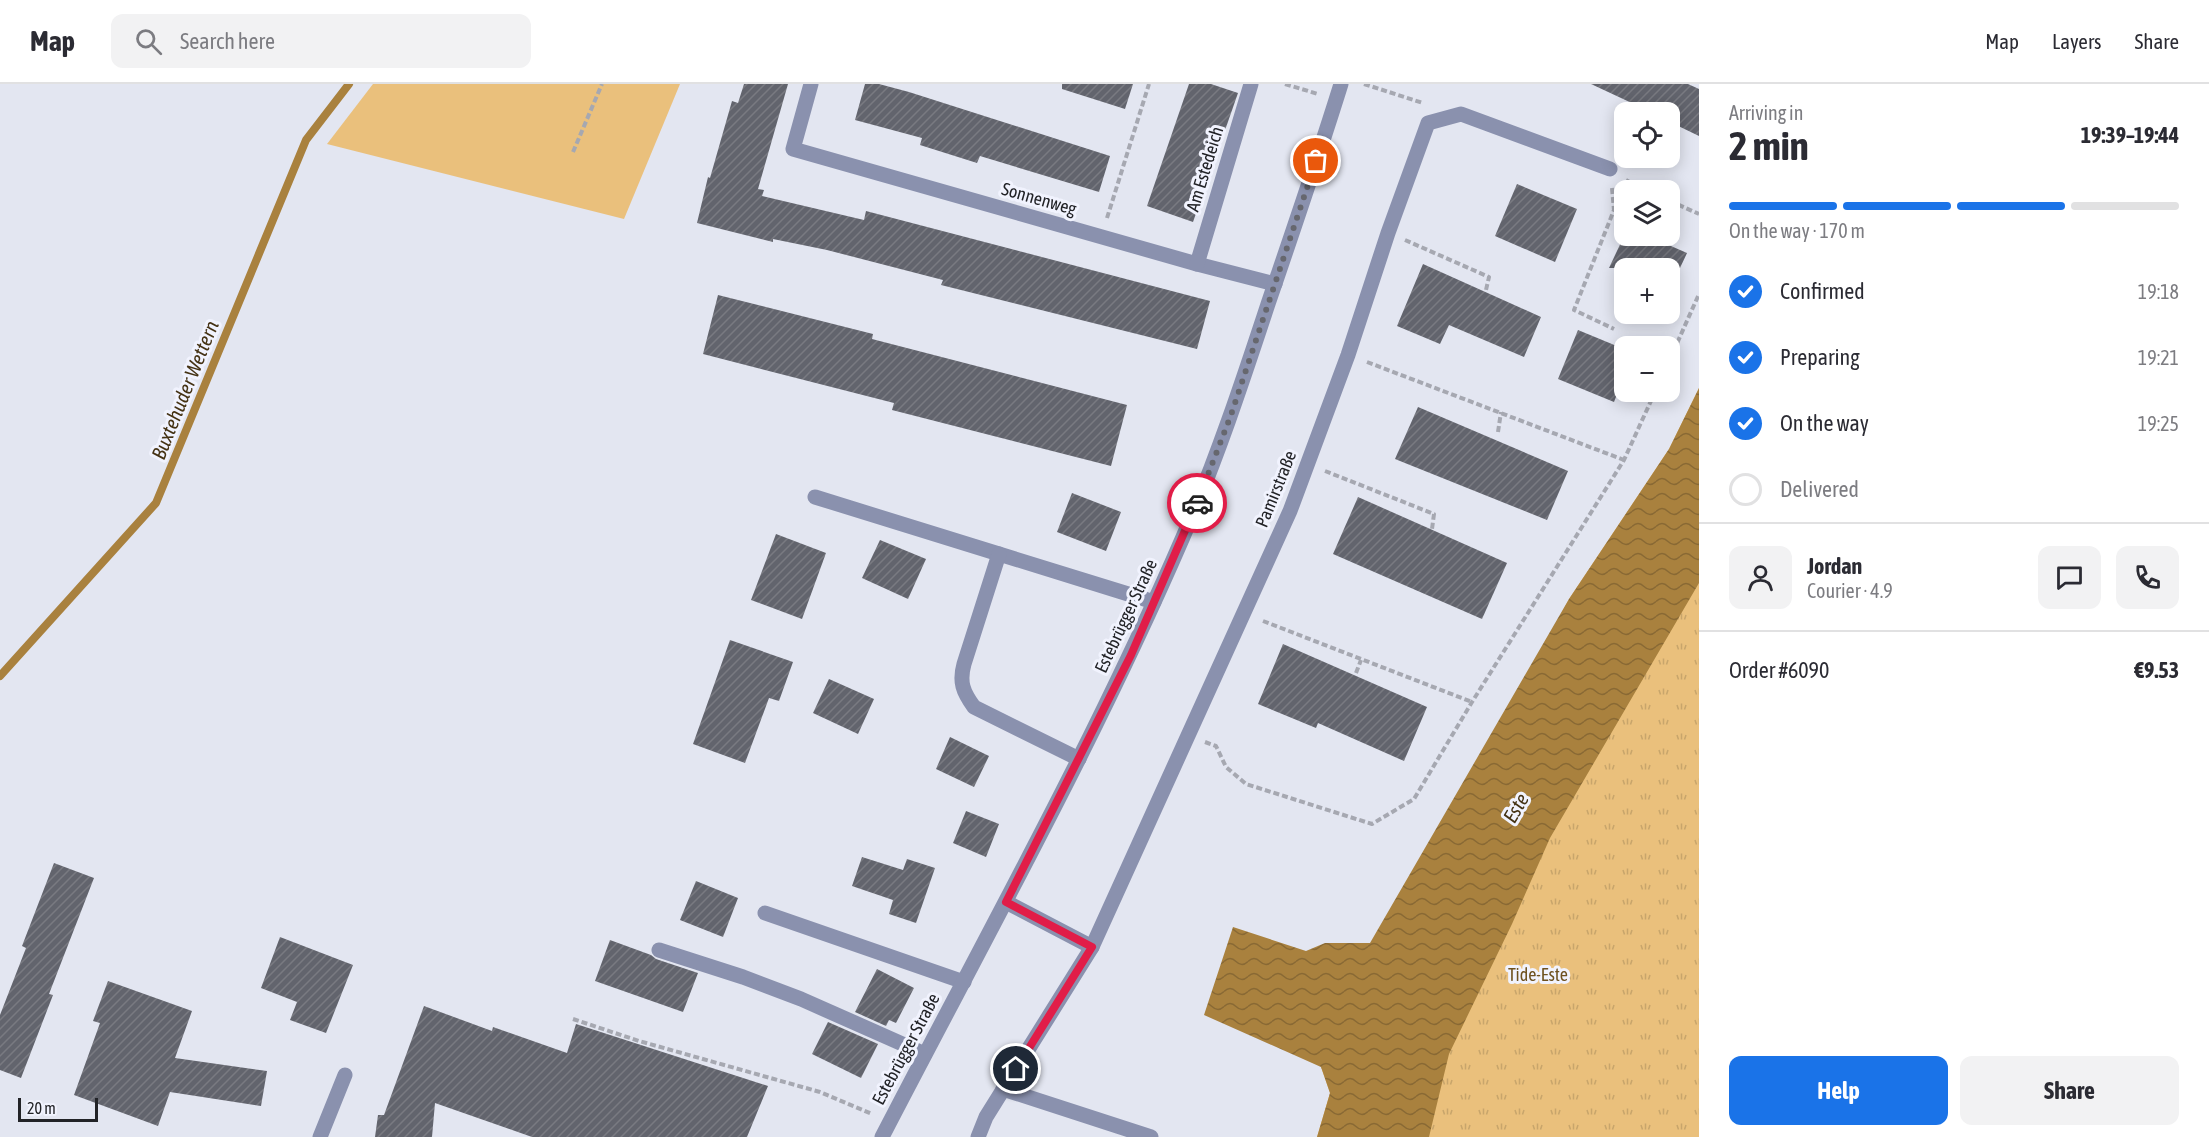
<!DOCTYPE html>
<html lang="en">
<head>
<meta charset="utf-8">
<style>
	:root { --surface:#fff; --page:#f2f2f3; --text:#2b2b33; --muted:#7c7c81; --line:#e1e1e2; --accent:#1a73e8 }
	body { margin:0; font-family:"Asap Condensed",sans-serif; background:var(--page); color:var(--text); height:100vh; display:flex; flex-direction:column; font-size:22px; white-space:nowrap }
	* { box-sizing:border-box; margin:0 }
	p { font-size:20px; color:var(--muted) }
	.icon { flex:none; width:33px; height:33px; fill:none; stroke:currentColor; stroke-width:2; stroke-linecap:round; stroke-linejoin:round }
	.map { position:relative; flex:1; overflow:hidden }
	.drawer { display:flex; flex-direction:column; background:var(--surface); width:510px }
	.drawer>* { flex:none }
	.fabs { position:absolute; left:1614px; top:18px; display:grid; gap:12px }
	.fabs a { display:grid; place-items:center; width:66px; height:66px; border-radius:12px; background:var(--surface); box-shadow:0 3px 15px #0003; font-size:30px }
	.scale { position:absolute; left:18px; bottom:15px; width:80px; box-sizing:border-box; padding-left:6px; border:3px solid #222327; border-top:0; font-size:16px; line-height:21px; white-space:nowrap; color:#222327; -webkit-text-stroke:4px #f1f3fe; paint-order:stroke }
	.pin { position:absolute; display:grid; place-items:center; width:51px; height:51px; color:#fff; margin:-26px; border:3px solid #fff; border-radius:50%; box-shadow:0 2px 6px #0007 }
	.courier { position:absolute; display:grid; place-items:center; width:60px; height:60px; margin:-30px; border:4px solid #e11d48; border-radius:50%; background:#fff; color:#222; box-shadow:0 2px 8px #0007 }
	.overview em { font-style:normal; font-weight:700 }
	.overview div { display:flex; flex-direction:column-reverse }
	.overview { display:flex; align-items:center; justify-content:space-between; height:102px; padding:0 30px }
	h1 { font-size:39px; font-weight:700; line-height:45px }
	.bar { display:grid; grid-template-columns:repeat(4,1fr); gap:9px 6px; align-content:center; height:72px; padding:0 30px }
	.bar i { height:8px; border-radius:4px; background:var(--line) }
	.bar .on { background:var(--accent) }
	.bar p { grid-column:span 4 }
	.line { display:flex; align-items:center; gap:15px; padding:0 30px; border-top:2px solid var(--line) }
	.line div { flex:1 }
	.round { display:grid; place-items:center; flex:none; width:63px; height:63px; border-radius:12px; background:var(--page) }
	ol { padding:0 30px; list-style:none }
	li { display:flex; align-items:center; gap:18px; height:66px }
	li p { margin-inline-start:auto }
	li .icon { padding:6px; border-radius:50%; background:var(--accent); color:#fff; stroke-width:4 }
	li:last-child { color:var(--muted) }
	li i { width:33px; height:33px; border:3px solid var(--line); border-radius:50% }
	.button { display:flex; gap:12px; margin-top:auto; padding:12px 30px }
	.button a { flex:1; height:69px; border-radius:12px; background:var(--accent); color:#fff; font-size:24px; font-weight:700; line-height:69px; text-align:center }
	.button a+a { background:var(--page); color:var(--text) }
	header { display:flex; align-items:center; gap:36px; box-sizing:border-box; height:84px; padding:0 30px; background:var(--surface); border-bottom:2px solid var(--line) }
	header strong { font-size:28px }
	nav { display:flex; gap:33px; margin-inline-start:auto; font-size:21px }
	.search { width:420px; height:54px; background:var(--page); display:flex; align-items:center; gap:15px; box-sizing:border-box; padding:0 21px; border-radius:12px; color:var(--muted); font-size:22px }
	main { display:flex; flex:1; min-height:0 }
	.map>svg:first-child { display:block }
	.grass { fill:#eac07c }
	.park { fill:url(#park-tufts) }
	.water { fill:url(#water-waves) }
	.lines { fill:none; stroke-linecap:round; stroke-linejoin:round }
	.stream { stroke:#a9813e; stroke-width:8 }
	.building { fill:url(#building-hatch) }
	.path { stroke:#a6a8b1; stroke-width:4; stroke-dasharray:6 3; stroke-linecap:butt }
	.service { stroke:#8a91ae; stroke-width:15 }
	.minor { stroke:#8a91ae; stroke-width:15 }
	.tertiary { stroke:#8a91ae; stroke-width:15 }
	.done { stroke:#66676e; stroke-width:6; stroke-dasharray:0 10.8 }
	.route { stroke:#e11d48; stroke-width:8 }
	.labels { text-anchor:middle; stroke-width:6; stroke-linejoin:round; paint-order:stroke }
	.street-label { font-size:18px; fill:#222327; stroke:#f1f3fe }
	.park-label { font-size:18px; fill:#6e511f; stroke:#f1f3fe }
	.water-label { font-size:20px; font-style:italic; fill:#453315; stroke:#f1f3fe }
</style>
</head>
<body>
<header>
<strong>Map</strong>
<div class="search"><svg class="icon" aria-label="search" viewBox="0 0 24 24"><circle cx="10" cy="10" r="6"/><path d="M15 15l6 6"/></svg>Search here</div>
<nav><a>Map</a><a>Layers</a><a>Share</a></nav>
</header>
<main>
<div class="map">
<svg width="1699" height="1053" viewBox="0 0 1699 1053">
	<defs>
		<pattern id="park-tufts" width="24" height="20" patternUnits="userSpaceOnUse" patternTransform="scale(1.5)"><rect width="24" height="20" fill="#eac07c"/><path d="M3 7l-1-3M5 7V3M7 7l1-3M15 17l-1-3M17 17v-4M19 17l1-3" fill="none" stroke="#c8a56b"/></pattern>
		<pattern id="water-waves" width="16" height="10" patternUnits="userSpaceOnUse" patternTransform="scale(1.5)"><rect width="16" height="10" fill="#a9813e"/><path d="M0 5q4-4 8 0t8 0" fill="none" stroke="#896934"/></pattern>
		<pattern id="building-hatch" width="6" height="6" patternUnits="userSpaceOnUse" patternTransform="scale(1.5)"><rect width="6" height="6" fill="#62646d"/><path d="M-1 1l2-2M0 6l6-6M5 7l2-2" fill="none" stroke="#797a81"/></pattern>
	</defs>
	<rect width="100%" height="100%" fill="#e3e6f1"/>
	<path class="grass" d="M 373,0 L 680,0 L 624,135 L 327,60 Z"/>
	<path class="park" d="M 1699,304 L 1699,1053 L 1317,1053 L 1330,1009 L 1321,983 L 1569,515 L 1669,365 Z"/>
	<path class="water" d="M 1699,304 L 1699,499 L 1550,754 L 1512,840 L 1449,970 L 1429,1053 L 1317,1053 L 1330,1009 L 1321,983 L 1204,931 L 1233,843 L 1306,867 L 1325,859 L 1370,859 L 1569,515 L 1669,365 Z"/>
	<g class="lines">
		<path class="stream" d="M 0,592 L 156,419 L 306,56 L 349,0"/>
	</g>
	<g class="building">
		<path d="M 744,0 L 788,0 L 758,105 L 764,106 L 762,112 L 864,136 L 866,127 L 1210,217 L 1197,265 L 941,201 L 943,196 L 827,166 L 773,155 L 773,158 L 697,139 L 708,93 L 710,94 L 732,17 L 738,19 Z"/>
		<path d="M 865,0 L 879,0 L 909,8 L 1110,72 L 1099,108 L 980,72 L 977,79 L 920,61 L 922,54 L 855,36 Z"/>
		<path d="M 1062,0 L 1133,0 L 1125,25 L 1062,5 Z"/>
		<path d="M 1189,0 L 1211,0 L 1238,9 L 1193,138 L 1147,122 Z"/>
		<path d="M 1591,0 L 1688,0 L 1699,5 L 1699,52 L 1670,38 L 1670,28 L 1651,28 Z"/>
		<path d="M 1517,100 L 1577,125 L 1555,178 L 1495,152 Z"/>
		<path d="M 1624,152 L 1648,152 L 1687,169 L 1680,184 L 1609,184 Z"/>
		<path d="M 1423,180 L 1541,233 L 1524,273 L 1449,241 L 1440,260 L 1397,242 Z"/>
		<path d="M 718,211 L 873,250 L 872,255 L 1127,321 L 1111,382 L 892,326 L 894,319 L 703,270 Z"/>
		<path d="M 1578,246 L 1624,265 L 1624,292 L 1614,318 L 1558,295 Z"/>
		<path d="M 1418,323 L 1568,387 L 1547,436 L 1395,375 Z"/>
		<path d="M 1072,409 L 1121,428 L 1106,467 L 1057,448 Z"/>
		<path d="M 1358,413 L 1507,479 L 1482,535 L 1333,470 Z"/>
		<path d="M 776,450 L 826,469 L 802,535 L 751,516 Z"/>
		<path d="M 880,456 L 926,475 L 908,515 L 862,494 Z"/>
		<path d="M 730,556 L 793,578 L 779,617 L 769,614 L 745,679 L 693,660 Z"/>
		<path d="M 1283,560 L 1427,623 L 1404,677 L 1318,639 L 1316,644 L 1258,620 Z"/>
		<path d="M 829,595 L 874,615 L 858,650 L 813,629 Z"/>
		<path d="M 950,653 L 989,672 L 974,703 L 936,685 Z"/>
		<path d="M 966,727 L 999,740 L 986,773 L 953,759 Z"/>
		<path d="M 862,773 L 903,786 L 907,775 L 935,784 L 916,839 L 889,830 L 893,816 L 852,802 Z"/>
		<path d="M 54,779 L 94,794 L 49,910 L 53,911 L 21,994 L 0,986 L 0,931 L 26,864 L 22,862 Z"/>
		<path d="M 696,797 L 738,814 L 723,853 L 680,836 Z"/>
		<path d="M 280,853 L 353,881 L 326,949 L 290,936 L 297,918 L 261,904 Z"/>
		<path d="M 610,856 L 651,871 L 656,875 L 698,889 L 683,928 L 595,897 Z"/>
		<path d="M 877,885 L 914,904 L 896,939 L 889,936 L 886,942 L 855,928 Z"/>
		<path d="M 108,897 L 192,927 L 175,974 L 267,987 L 261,1022 L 170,1008 L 158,1042 L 74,1011 L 100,939 L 93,937 Z"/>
		<path d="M 424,922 L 492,947 L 493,943 L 567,969 L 576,940 L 768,1002 L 747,1053 L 532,1053 L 435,1019 L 432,1053 L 375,1053 L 378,1031 L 384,1031 Z"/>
		<path d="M 828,938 L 878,960 L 861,994 L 812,970 Z"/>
	</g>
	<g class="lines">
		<g class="path">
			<path d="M 1285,0 L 1318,10"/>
			<path d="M 1364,0 L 1423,19"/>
			<path d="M 573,68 L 602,0"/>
			<path d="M 1626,96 L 1644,106"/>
			<path d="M 1612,104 L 1614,126 L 1574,226 L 1614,245"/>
			<path d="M 1670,117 L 1699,130"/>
			<path d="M 1614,126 L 1624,130"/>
			<path d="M 1107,134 L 1149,0"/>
			<path d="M 1405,156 L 1489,193 L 1486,206"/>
			<path d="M 1670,275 L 1699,210"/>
			<path d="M 1367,278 L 1624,376"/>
			<path d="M 1498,348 L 1501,328"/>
			<path d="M 1325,387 L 1434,430 L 1432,445"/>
			<path d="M 1263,537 L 1472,618"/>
			<path d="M 1356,589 L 1361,576"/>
			<path d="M 1205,658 L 1216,662 L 1226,683 L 1246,700 L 1372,740 L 1414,715 L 1472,618 L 1624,376 L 1655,308"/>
			<path d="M 573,935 L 639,957 L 820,1008 L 872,1030"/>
		</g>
		<g class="service">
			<path d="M 815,413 L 1154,518"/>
			<path d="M 999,470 L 964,580 C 959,598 963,608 974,623 L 1079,675"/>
			<path d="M 765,829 L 964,898"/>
			<path d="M 659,866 L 743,893 L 801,915 L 925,970"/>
			<path d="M 1003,1005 L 1151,1053"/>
		</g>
		<g class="minor">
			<path d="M 811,0 L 793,65 L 1197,180 L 1275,200"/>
			<path d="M 1197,180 L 1251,0"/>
			<path d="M 1006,818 L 1092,863 L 1290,427 L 1348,271 L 1388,149 L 1428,39 L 1461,30 L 1610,85"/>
			<path d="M 320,1053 L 345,991"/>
			<path d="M 978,1053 L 986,1033 L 1092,863"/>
		</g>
		<path class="tertiary" d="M 882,1053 C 985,854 1094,659 1183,453 C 1216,377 1242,299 1268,220 C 1293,147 1318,74 1341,0"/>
	</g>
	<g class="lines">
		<path class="done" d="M 1197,419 L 1231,331 L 1316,77"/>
		<path class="route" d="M 1016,985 L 1092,863 L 1006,818 L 1131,571 L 1197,419"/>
	</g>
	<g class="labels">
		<g class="street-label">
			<text transform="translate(1205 85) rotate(-73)" y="6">Am Estedeich</text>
			<text transform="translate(1039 115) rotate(16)" y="6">Sonnenweg</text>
			<text transform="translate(1276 405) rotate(-68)" y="6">Pamirstraße</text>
			<text transform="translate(1126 532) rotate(-65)" y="6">Estebrügger Straße</text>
			<text transform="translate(906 965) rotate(-62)" y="6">Estebrügger Straße</text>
		</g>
		<g class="park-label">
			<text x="1538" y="897">Tide-Este</text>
		</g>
		<g class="water-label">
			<text transform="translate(185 306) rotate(-68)" y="7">Buxtehuder Wettern</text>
			<text transform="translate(1516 724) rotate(-60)" y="7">Este</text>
		</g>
	</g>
</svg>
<div class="fabs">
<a><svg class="icon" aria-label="locate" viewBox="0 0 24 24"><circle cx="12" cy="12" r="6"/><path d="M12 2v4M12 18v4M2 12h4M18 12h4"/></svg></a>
<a><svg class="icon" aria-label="layers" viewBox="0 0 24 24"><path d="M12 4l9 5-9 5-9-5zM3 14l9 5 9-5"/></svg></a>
<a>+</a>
<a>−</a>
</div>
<div class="scale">20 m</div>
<div class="pin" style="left:1316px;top:77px;background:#ea580c"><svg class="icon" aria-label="bag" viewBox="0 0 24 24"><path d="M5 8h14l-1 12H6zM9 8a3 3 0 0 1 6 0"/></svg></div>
<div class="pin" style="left:1016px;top:985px;background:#1f2937"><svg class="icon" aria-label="home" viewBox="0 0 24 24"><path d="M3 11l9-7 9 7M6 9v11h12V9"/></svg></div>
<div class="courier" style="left:1197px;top:419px"><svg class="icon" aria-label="car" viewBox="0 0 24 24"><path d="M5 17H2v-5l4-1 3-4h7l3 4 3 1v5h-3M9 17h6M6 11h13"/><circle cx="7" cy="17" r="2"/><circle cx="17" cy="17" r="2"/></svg></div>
</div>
<section class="drawer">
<div class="overview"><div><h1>2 min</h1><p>Arriving in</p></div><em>19:39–19:44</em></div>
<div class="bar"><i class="on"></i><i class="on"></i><i class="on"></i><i></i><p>On the way · 170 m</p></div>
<ol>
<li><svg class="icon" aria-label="check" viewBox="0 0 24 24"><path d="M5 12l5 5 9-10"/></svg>Confirmed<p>19:18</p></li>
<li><svg class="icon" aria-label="check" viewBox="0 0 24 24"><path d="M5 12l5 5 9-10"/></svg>Preparing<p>19:21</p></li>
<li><svg class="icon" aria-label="check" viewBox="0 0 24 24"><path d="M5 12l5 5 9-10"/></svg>On the way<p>19:25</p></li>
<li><i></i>Delivered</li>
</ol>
<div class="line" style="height:108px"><a class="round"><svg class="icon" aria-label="person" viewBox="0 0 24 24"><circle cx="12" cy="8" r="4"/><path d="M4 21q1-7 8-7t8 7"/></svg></a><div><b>Jordan</b><p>Courier · 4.9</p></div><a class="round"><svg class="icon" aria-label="chat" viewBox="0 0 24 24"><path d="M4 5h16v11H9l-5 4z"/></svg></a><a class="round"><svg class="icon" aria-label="phone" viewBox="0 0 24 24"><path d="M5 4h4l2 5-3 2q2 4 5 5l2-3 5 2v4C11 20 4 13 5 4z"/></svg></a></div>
<div class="line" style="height:78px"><div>Order #6090</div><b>€9.53</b></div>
<div class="button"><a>Help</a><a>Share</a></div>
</section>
</main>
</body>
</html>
